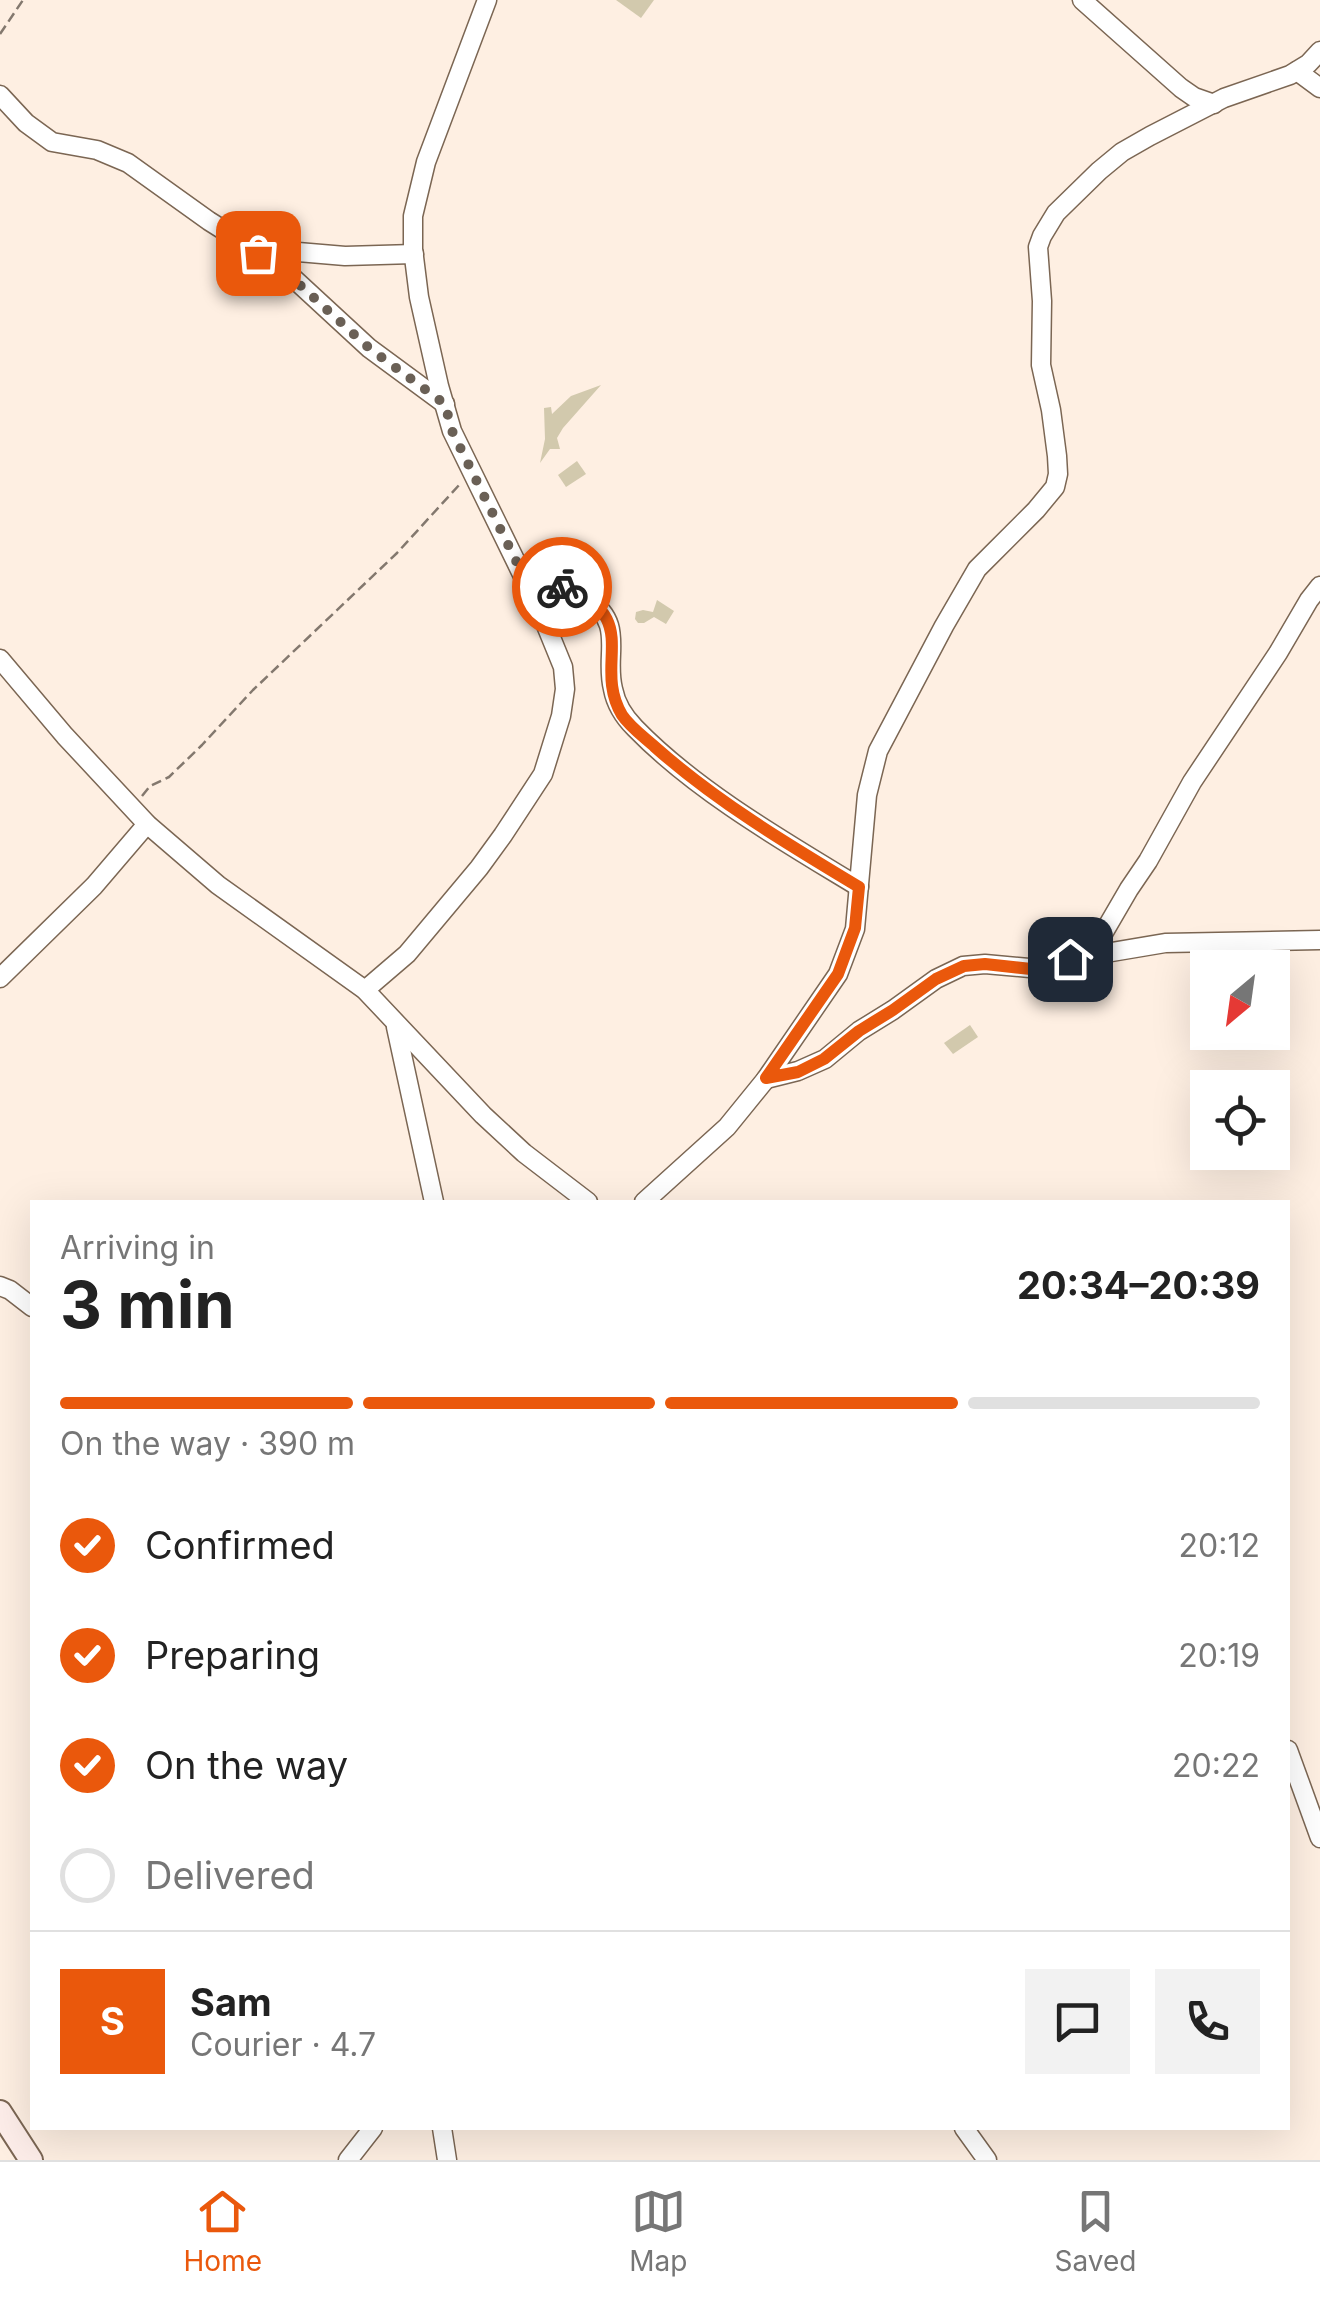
<!DOCTYPE html>
<html lang="en">
<head>
<meta charset="utf-8">
<style>
	:root { --surface:#fff; --page:#f2f2f2; --text:#222; --muted:#767676; --line:#e0e0e0; --accent:#ea580c }
	body { margin:0; font-family:Inter,sans-serif; background:var(--page); color:var(--text); height:100vh; display:flex; flex-direction:column; font-size:38px; white-space:nowrap }
	* { box-sizing:border-box; margin:0 }
	p { font-size:32px; color:var(--muted) }
	.icon { flex:none; width:55px; height:55px; fill:none; stroke:currentColor; stroke-width:2; stroke-linecap:round; stroke-linejoin:round }
	.map { position:relative; flex:1; overflow:hidden }
	.side { position:absolute; left:30px; top:1200px; width:1260px; height:930px; display:flex; flex-direction:column; background:var(--surface); border-radius:0px; box-shadow:0 10px 40px #0002 }
	.side>* { flex:none }
	.needle { width:65px; rotate:209deg }
	.fabs { position:absolute; left:1190px; top:950px; display:grid; gap:20px }
	.fabs a { display:grid; place-items:center; width:100px; height:100px; border-radius:0px; background:var(--surface); box-shadow:0 10px 40px #0002; font-size:50px }
	.pin { position:absolute; display:grid; place-items:center; width:85px; height:85px; color:#fff; margin:-42px; border-radius:20px; box-shadow:0 5px 15px #0006 }
	.courier { position:absolute; display:grid; place-items:center; width:100px; height:100px; margin:-50px; border:8px solid #ea580c; border-radius:50%; background:#fff; color:#222; box-shadow:0 2px 12px #0007 }
	.summary em { font-style:normal; font-weight:700 }
	.summary div { display:flex; flex-direction:column-reverse }
	.summary { display:flex; align-items:center; justify-content:space-between; height:170px; padding:0 30px }
	h1 { font-size:65px; font-weight:700; line-height:75px }
	.bar { display:grid; grid-template-columns:repeat(4,1fr); gap:15px 10px; align-content:center; height:120px; padding:0 30px }
	.bar i { height:12px; border-radius:8px; background:var(--line) }
	.bar .on { background:var(--accent) }
	.bar p { grid-column:span 4 }
	.line { display:flex; align-items:center; gap:25px; padding:0 30px; border-top:2px solid var(--line) }
	.line div { flex:1 }
	.round { display:grid; place-items:center; flex:none; width:105px; height:105px; border-radius:0px; background:var(--page) }
	ol { padding:0 30px; list-style:none }
	li { display:flex; align-items:center; gap:30px; height:110px }
	li p { margin-inline-start:auto }
	li .icon { padding:10px; border-radius:50%; background:var(--accent); color:#fff; stroke-width:4 }
	li:last-child { color:var(--muted) }
	li i { width:55px; height:55px; border:5px solid var(--line); border-radius:50% }
	.tabs { display:flex; justify-content:space-around; align-items:center; height:140px; border-top:2px solid var(--line); background:var(--surface); font-size:28px; color:var(--muted) }
	.tabs a { display:grid; justify-items:center; gap:5px }
	.tabs .on { color:var(--accent) }
	.map>svg:first-child { display:block }
	.building { fill:#d2c9ad }
	.lines { fill:none; stroke-linecap:round; stroke-linejoin:round }
	.street-casing { stroke:#7b6653; stroke-width:21 }
	.secondary-casing { stroke:#7b6653; stroke-width:26 }
	.path { stroke:#83786e; stroke-width:2.5; stroke-dasharray:10 5; stroke-linecap:butt }
	.street { stroke:#fff; stroke-width:18 }
	.secondary { stroke:#fdede9; stroke-width:22 }
	.done { stroke:#6a6056; stroke-width:10; stroke-dasharray:0 18 }
	.route { stroke:#ea580c; stroke-width:12 }
</style>
</head>
<body>
<div class="map">
<svg width="1320" height="2160" viewBox="0 0 1320 2160">
	<rect width="100%" height="100%" fill="#feefe2"/>
	<g class="building">
		<path d="M 616,0 L 654,0 L 641,18 Z"/>
		<path d="M 601,385 L 563,428 L 557,438 L 560,449 L 550,449 L 540,463 L 545,439 L 544,408 L 551,407 L 552,414 L 571,396 Z"/>
		<path d="M 577,461 L 586,474 L 566,487 L 558,475 Z"/>
		<path d="M 657,600 L 674,611 L 666,624 L 654,617 L 644,623 L 638,623 L 635,619 L 636,612 L 643,610 L 653,612 Z"/>
		<path d="M 970,1025 L 978,1037 L 953,1054 L 944,1043 Z"/>
	</g>
	<g class="lines">
		<g class="street-casing">
			<g id="street">
				<path d="M 1082,0 L 1181,88 L 1194,97 L 1214,104"/>
				<path d="M 1297,71 L 1320,88"/>
				<path d="M 0,95 L 26,123 L 52,142 L 97,150 L 128,163 L 209,221 L 279,265 L 369,348 L 445,404"/>
				<path d="M 259,253 L 298,252 L 345,256 L 414,254"/>
				<path d="M 523,575 C 545,582 568,587 587,599 C 626,624 604,654 613,689 C 616,705 624,717 635,728 C 696,791 785,842 859,887"/>
				<path d="M 0,659 L 65,736 L 147,824 L 218,885 L 365,990 L 483,1115 L 524,1153 L 588,1202"/>
				<path d="M 1090,956 L 1129,889 L 1148,861 L 1192,782 L 1278,653 L 1309,600 L 1320,586"/>
				<path d="M 0,978 L 94,886 L 147,824"/>
				<path d="M 365,990 L 407,954 L 479,868 L 503,835 L 543,774 L 561,716 L 565,689 L 563,667 L 541,613 L 452,431 L 439,386 L 419,297 L 413,249 L 413,216 L 426,162 L 487,0"/>
				<path d="M 396,1027 L 434,1202"/>
				<path d="M 766,1079 L 798,1071 L 825,1059 L 859,1031 L 893,1010 L 936,979 L 963,966 L 985,964 L 1040,969 L 1070,959 L 1165,943 L 1320,940"/>
				<path d="M 644,1202 L 727,1127 L 766,1079 L 838,974 L 855,929 L 867,795 L 878,751 L 944,626 L 977,569 L 1036,510 L 1055,487 L 1058,474 L 1057,456 L 1051,410 L 1041,365 L 1042,301 L 1038,247 L 1042,236 L 1056,213 L 1099,171 L 1122,152 L 1150,136 L 1224,98 L 1290,75 L 1308,64 L 1320,51"/>
				<path d="M 0,1286 L 10,1290 L 32,1307"/>
				<path d="M 1288,1750 L 1320,1838"/>
				<path d="M 442,2128 L 447,2160"/>
				<path d="M 964,2128 L 987,2160"/>
				<path d="M 348,2160 L 373,2128"/>
			</g>
		</g>
		<g class="secondary-casing">
			<path id="secondary" d="M 0,2112 L 31,2160"/>
		</g>
		<g class="path">
			<path d="M 0,34 L 23,0"/>
			<path d="M 142,796 L 150,786 L 169,777 L 202,745 L 253,690 L 397,553 L 460,484"/>
		</g>
		<use href="#street" class="street"/>
		<use href="#secondary" class="secondary"/>
	</g>
	<g class="lines">
		<path class="done" d="M 258,253 L 278,265 L 369,348 L 445,404 L 452,431 L 523,575 L 562,587"/>
		<path class="route" d="M 562,587 C 646,617 591,663 622,715 C 630,727 644,737 655,747 C 717,802 789,845 859,887 L 855,928 L 838,974 L 766,1078 L 798,1072 L 824,1059 L 859,1031 L 893,1010 L 936,979 L 964,966 L 985,964 L 1040,970 L 1070,959"/>
	</g>
</svg>
<div class="fabs">
<a><svg class="needle" viewBox="-14 -14 28 28"><path d="M0-13l5 13h-10z" fill="#e53935"/><path d="M0 13l5-13h-10z" fill="#767676"/></svg></a>
<a><svg class="icon" aria-label="locate" viewBox="0 0 24 24"><circle cx="12" cy="12" r="6"/><path d="M12 2v4M12 18v4M2 12h4M18 12h4"/></svg></a>
</div>
<div class="pin" style="left:258px;top:253px;background:#ea580c"><svg class="icon" aria-label="bag" viewBox="0 0 24 24"><path d="M5 8h14l-1 12H6zM9 8a3 3 0 0 1 6 0"/></svg></div>
<div class="pin" style="left:1070px;top:959px;background:#1f2937"><svg class="icon" aria-label="home" viewBox="0 0 24 24"><path d="M3 11l9-7 9 7M6 9v11h12V9"/></svg></div>
<div class="courier" style="left:562px;top:587px"><svg class="icon" aria-label="bike" viewBox="0 0 24 24"><circle cx="6" cy="16" r="4"/><circle cx="18" cy="16" r="4"/><path d="M6 16l4-8h5l3 8M10 8l3 8H6M13 5h3"/></svg></div>
<section class="side">
<div class="summary"><div><h1>3 min</h1><p>Arriving in</p></div><em>20:34–20:39</em></div>
<div class="bar"><i class="on"></i><i class="on"></i><i class="on"></i><i></i><p>On the way · 390 m</p></div>
<ol>
<li><svg class="icon" aria-label="check" viewBox="0 0 24 24"><path d="M5 12l5 5 9-10"/></svg>Confirmed<p>20:12</p></li>
<li><svg class="icon" aria-label="check" viewBox="0 0 24 24"><path d="M5 12l5 5 9-10"/></svg>Preparing<p>20:19</p></li>
<li><svg class="icon" aria-label="check" viewBox="0 0 24 24"><path d="M5 12l5 5 9-10"/></svg>On the way<p>20:22</p></li>
<li><i></i>Delivered</li>
</ol>
<div class="line" style="height:180px"><b class="round" style="background:var(--accent);color:#fff">S</b><div><b>Sam</b><p>Courier · 4.7</p></div><a class="round"><svg class="icon" aria-label="chat" viewBox="0 0 24 24"><path d="M4 5h16v11H9l-5 4z"/></svg></a><a class="round"><svg class="icon" aria-label="phone" viewBox="0 0 24 24"><path d="M5 4h4l2 5-3 2q2 4 5 5l2-3 5 2v4C11 20 4 13 5 4z"/></svg></a></div>
</section>
</div>
<nav class="tabs">
<a class="on"><svg class="icon" aria-label="home" viewBox="0 0 24 24"><path d="M3 11l9-7 9 7M6 9v11h12V9"/></svg>Home</a>
<a><svg class="icon" aria-label="map" viewBox="0 0 24 24"><path d="M3 6l6-2 6 2 6-2v14l-6 2-6-2-6 2zM9 4v14M15 6v14"/></svg>Map</a>
<a><svg class="icon" aria-label="saved" viewBox="0 0 24 24"><path d="M7 4h10v16l-5-4-5 4z"/></svg>Saved</a>
</nav>
</body>
</html>
